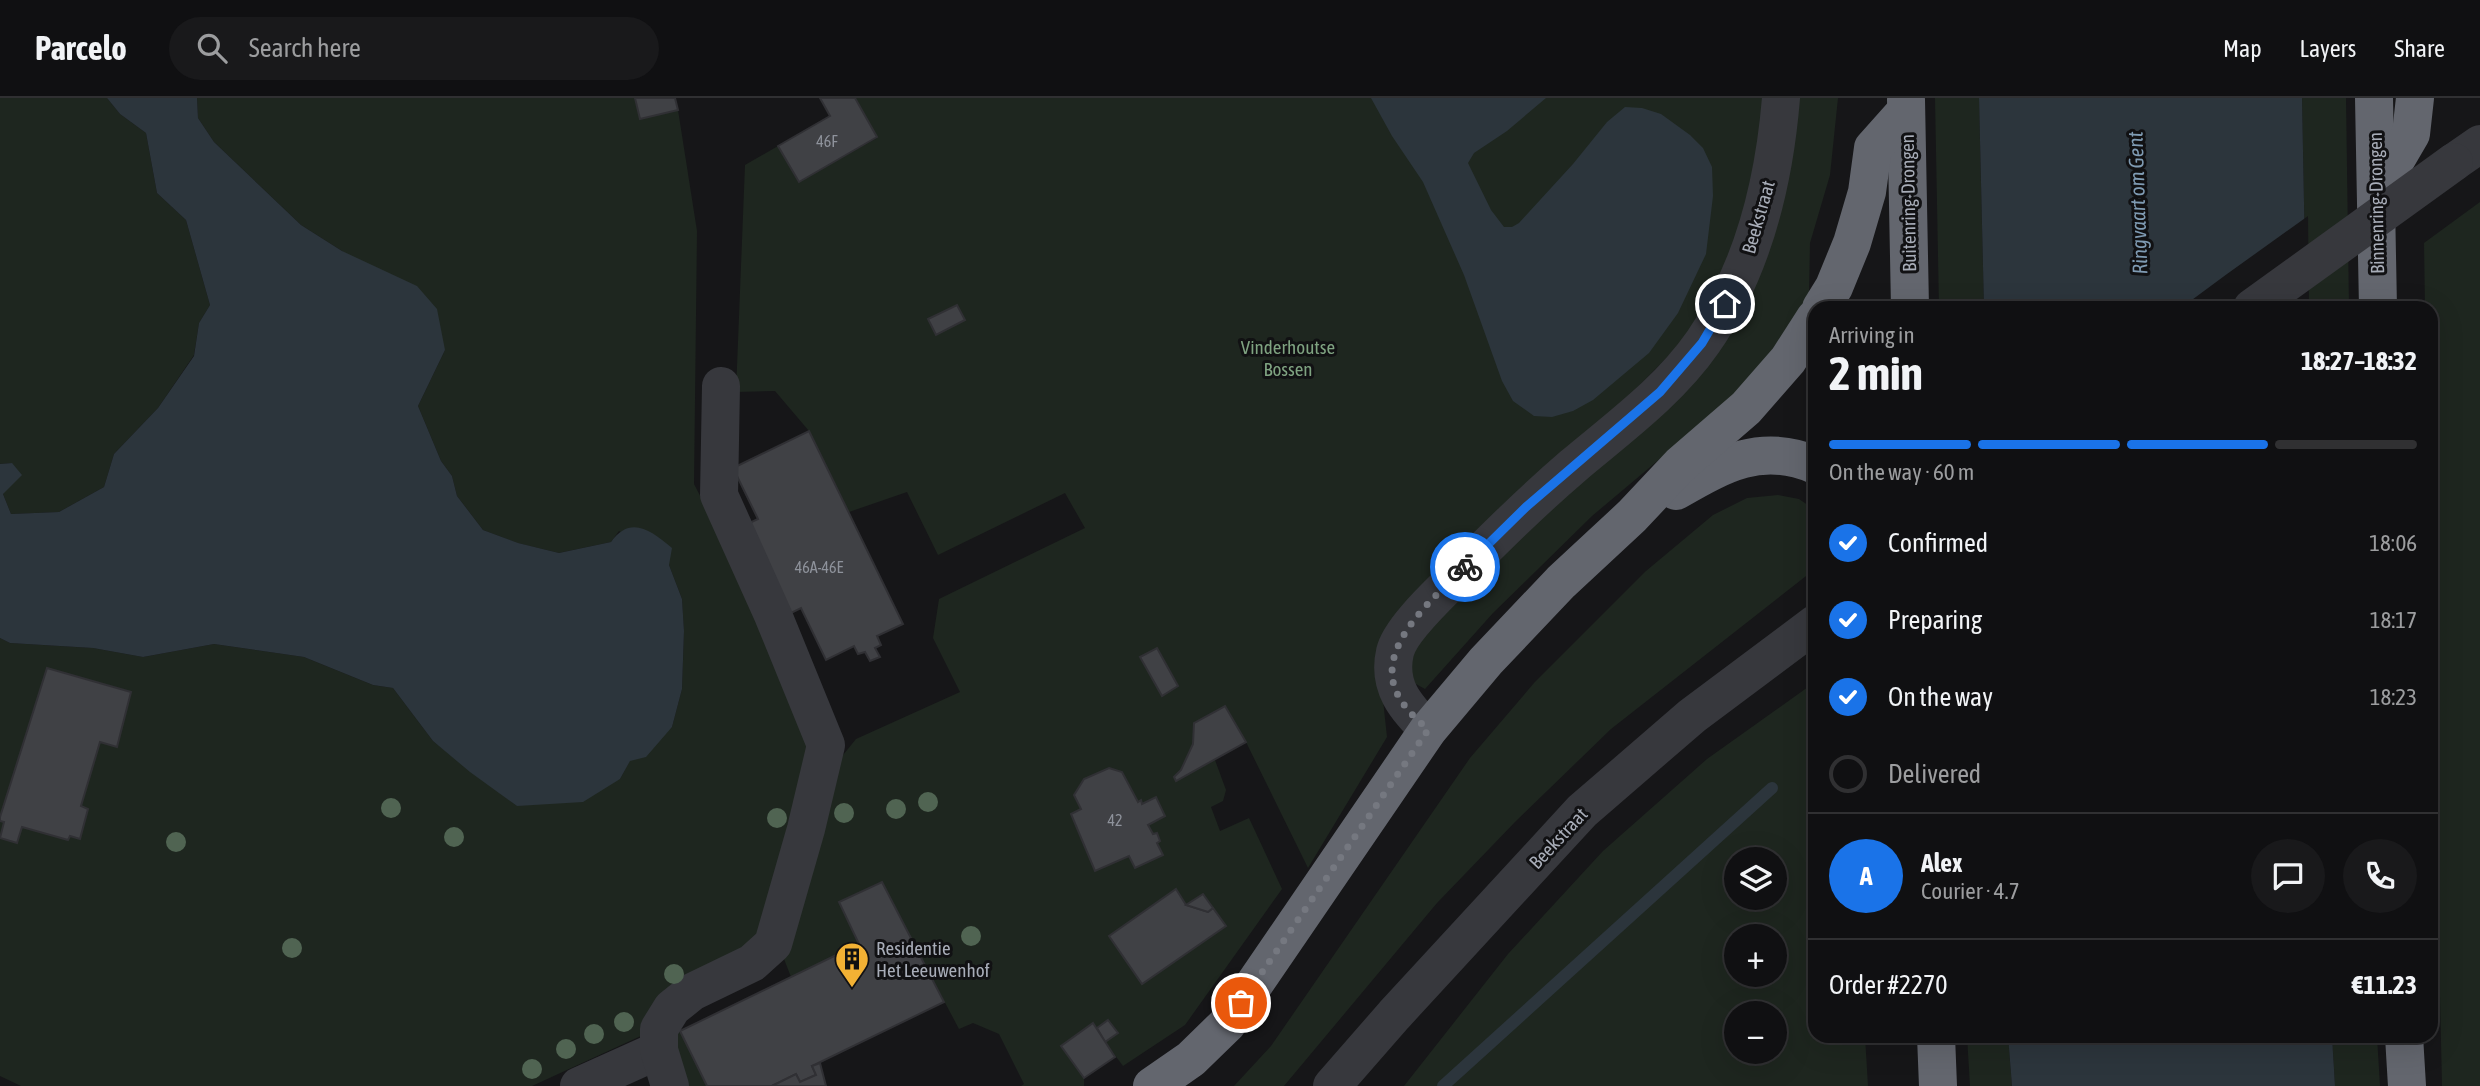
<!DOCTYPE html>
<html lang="en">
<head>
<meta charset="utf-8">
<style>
	:root { --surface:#101012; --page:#19191b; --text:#f1f3f6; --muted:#9c9d9f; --line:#303032; --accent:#1a73e8 }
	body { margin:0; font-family:"Asap Condensed",sans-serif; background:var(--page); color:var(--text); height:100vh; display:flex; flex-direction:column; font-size:26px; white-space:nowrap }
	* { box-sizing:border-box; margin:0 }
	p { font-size:23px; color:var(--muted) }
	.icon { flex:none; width:38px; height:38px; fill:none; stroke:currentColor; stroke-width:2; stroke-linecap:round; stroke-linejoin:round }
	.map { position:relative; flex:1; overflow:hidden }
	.side { position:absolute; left:1808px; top:203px; width:630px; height:742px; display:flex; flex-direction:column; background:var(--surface); border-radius:21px; box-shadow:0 7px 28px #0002,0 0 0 2px var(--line) }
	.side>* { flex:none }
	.fabs { position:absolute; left:1724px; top:749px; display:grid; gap:14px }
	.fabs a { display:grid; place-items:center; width:63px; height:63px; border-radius:50%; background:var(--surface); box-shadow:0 7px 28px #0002,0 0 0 2px var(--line); font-size:35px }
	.pin { position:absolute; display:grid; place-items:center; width:60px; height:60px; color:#fff; margin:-30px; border:4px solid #fff; border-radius:50%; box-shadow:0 2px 7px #0007 }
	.courier { position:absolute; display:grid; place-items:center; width:70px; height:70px; margin:-35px; border:5px solid #1a73e8; border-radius:50%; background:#fff; color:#222; box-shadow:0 2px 9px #0007 }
	.summary em { font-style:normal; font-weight:700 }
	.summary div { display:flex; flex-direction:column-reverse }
	.summary { display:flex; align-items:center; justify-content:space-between; height:119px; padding:0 21px }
	h1 { font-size:46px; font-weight:700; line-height:52px }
	.bar { display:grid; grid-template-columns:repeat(4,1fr); gap:10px 7px; align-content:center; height:84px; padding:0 21px }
	.bar i { height:9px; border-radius:5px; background:var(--line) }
	.bar .current { background:var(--accent) }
	.bar p { grid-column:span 4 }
	.line { display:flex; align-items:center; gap:18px; padding:0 21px; border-top:2px solid var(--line) }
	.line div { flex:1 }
	.round { display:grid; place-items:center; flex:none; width:74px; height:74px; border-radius:37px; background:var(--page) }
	ol { padding:0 21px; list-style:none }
	li { display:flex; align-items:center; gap:21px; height:77px }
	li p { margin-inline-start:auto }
	li .icon { padding:7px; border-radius:50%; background:var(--accent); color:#fff; stroke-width:4 }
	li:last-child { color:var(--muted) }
	li i { width:38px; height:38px; border:4px solid var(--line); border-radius:50% }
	header { display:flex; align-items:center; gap:42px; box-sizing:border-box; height:98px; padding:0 35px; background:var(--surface); border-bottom:2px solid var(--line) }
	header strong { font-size:33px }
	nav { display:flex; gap:38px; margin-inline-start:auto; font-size:24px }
	.search { width:490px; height:63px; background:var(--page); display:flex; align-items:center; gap:18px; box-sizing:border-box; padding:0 24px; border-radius:38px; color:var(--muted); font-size:26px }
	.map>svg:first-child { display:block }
	.green { fill:#1e261f; fill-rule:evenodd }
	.water { fill:#2c353c }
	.pier { fill:#161618 }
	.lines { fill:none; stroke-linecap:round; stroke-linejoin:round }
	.stream { stroke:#2c353c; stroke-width:12 }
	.building { fill:#404145; stroke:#303034; stroke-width:2 }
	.minor { stroke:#37383d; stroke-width:38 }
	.highway { stroke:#63666e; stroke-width:38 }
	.minor-bridge { stroke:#37383d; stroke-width:38 }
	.tree { fill:#506452 }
	.done { stroke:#757880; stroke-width:7; stroke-dasharray:0 12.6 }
	.route { stroke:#1a73e8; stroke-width:9 }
	.labels { text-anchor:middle; stroke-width:6; stroke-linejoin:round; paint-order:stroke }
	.number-label { font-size:16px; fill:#8e929b }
	.street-label { font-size:19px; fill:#a8adb8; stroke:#111113 }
	.park-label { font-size:19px; fill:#7fa381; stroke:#111113 }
	.poi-label { font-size:19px; fill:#a8adb8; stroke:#111113; text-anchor:start }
	.water-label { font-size:21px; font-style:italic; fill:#7f9bb3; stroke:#111113 }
</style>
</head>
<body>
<header>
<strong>Parcelo</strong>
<div class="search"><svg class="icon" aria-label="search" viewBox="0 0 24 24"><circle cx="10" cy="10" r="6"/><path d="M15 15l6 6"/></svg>Search here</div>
<nav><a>Map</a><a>Layers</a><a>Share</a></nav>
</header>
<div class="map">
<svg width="2480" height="988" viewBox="0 0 2480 988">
	<rect width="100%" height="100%" fill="#161618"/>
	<g class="green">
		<path d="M 0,0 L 107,0 L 120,16 L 146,35 L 157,95 L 186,122 L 210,207 L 199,225 L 194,257 L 158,310 L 114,356 L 104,389 L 59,414 L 11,416 L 3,396 L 12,365 L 0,366 Z"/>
		<path d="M 197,0 L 635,0 L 640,21 L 678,12 L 697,133 L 694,386 L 733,462 L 814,651 L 762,832 L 643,937 L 532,988 L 21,988 L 0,978 L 0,540 L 10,545 L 93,550 L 143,559 L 214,546 L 304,559 L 373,587 L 393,590 L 433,643 L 517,708 L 620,681 L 630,662 L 672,629 L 682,591 L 684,534 L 682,501 L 669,467 L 619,433 L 611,444 L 559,455 L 517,445 L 483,432 L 457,398 L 452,378 L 441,363 L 418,308 L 445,252 L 342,153 L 301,127 L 214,44 L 198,20 Z"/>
		<path d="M 855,0 L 1765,0 L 1741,152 L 1693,233 L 1614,313 L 1379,565 L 1387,639 L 1308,770 L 1246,644 L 1225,608 L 1194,626 L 1193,646 L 1176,683 L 1215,662 L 1226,692 L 1223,703 L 1211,709 L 1220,733 L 1249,720 L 1282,791 L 1185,927 L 1123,968 L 1105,944 L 1118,935 L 1108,922 L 1097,930 L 1093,926 L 1061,948 L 1084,980 L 1084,988 L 1021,988 L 1024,986 L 999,936 L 973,925 L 959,931 L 881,784 L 839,804 L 859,846 L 791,879 L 784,861 L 835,667 L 856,641 L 960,594 L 933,540 L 939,501 L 1085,430 L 1065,395 L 938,457 L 907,394 L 849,414 L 809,333 L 775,293 L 736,294 L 745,67 L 778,48 L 799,84 L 877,40 ZM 1157,550 L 1178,587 L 1162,597 L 1140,559 Z"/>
		<path d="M 1793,0 L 1838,0 L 1830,77 L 1810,145 L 1809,197 L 1750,285 L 1592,418 L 1493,515 L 1425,591 L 1407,581 L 1406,563 L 1426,529 L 1704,266 Z"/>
		<path d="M 1935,0 L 1979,0 L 1984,210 L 1939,210 Z"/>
		<path d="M 2302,0 L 2346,0 L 2349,210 L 2306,210 Z"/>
		<path d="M 2480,104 L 2480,988 L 2442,988 L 2431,495 L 2431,210 L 2425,210 L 2424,145 Z"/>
		<path d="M 1778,397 L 1799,401 L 1815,412 L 1815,471 L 1611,631 L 1515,724 L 1437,805 L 1284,988 L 1234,988 L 1271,948 L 1470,660 L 1534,585 L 1646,473 L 1713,417 L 1747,400 Z"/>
		<path d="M 1815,584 L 1815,938 L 1865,938 L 1868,988 L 1404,988 L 1508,856 L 1603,753 L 1707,661 ZM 1736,761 L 1774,761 L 1774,800 L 1736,800 ZM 1774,838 L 1774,877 L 1736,877 L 1736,838 ZM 1774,915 L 1774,954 L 1736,954 L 1736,915 Z"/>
		<path d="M 680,933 L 707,988 L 683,988 L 672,945 Z"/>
		<path d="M 1967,938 L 2008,938 L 2012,988 L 1970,988 Z"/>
		<path d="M 2332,938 L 2377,938 L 2380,988 L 2335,988 Z"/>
	</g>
	<g class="water">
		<path d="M 107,0 L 197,0 L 198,20 L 214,44 L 301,127 L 342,153 L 417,188 L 437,211 L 445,252 L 418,308 L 441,363 L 452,378 L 457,398 L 483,432 L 518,445 L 559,455 L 611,444 C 630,417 651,432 672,450 L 669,467 L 682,501 L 684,533 L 682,591 L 672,629 L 646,659 L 630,663 L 620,681 L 583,704 L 517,708 L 470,674 L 433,643 L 393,590 L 373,587 L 304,559 L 214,546 L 143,559 L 93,550 L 10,545 L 0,540 L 0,366 L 12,365 L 22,377 L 3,396 L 11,416 L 59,414 L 104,389 L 114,356 L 158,310 L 194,258 L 199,225 L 210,207 L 186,122 L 157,95 L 146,35 L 120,16 Z"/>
		<path d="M 1371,0 L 1546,0 L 1507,33 L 1474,55 L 1468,65 L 1491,112 L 1504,129 L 1512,129 L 1519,125 L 1573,66 L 1607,24 L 1625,9 L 1642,10 L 1661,16 L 1690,37 L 1703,50 L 1712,69 L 1713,98 L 1706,156 L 1678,215 L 1649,255 L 1593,302 L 1573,313 L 1552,319 L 1534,318 L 1513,303 L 1502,283 L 1464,177 L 1423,84 L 1392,38 Z"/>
		<path d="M 1979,0 L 2302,0 L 2306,210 L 1984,210 Z"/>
		<path d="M 2008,938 L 2332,938 L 2335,988 L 2012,988 Z"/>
	</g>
	<path class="pier" d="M 2308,118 L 2309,210 L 2181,210 L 2227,176 Z"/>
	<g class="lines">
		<path class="stream" d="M 1443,988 L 1772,690"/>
	</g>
	<g class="building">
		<path d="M 635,0 L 675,0 L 678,12 L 640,21 Z"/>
		<path d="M 820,0 L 855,0 L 877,39 L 799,84 L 778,48 L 830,18 Z"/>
		<path d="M 957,207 L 965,222 L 936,237 L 928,221 Z"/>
		<path d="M 809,333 L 903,526 L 877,538 L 881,547 L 875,550 L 880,559 L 870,563 L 865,554 L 858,556 L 854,548 L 826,562 L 801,510 L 787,517 L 743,428 L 758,421 L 733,370 Z"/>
		<path d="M 1157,550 L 1178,588 L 1162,598 L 1140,559 Z"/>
		<path d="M 47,570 L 131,594 L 117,649 L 100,644 L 81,708 L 88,711 L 80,741 L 70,738 L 68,742 L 22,729 L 17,745 L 0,740 L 4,724 L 0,723 L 0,719 Z"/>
		<path d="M 1225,608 L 1246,644 L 1176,683 L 1174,679 L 1181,672 L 1193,646 L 1194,625 Z"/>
		<path d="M 1109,670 L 1122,674 L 1138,704 L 1141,702 L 1142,706 L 1156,699 L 1165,718 L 1148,727 L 1153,736 L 1157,735 L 1160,743 L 1157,745 L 1163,757 L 1135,770 L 1129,758 L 1095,773 L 1071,716 L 1081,711 L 1074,697 L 1084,681 Z"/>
		<path d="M 882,784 L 944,904 L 812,968 L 816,977 L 800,984 L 796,976 L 772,988 L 707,988 L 680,933 L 859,846 L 839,804 Z"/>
		<path d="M 1176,791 L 1186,807 L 1208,814 L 1213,810 L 1226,828 L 1142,886 L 1109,838 Z"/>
		<path d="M 1203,796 L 1213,810 L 1208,814 L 1186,807 Z"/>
		<path d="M 1108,922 L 1118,935 L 1105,944 L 1097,930 Z"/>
		<path d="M 1093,925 L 1115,959 L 1084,980 L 1061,948 Z"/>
		<path d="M 820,965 L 826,988 L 772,988 L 796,976 L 800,984 L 816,977 L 812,968 Z"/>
	</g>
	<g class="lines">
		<g class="minor">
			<path d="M 2454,64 L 2480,46"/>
			<path d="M 1428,632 C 1406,609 1387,589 1395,554 C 1400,532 1438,497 1454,481 C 1493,442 1531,404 1573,368 C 1618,330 1669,293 1703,244 C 1753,172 1774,86 1781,0"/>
			<path d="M 579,988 L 659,952"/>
			<path d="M 670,988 L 659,952 L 659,931 L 672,910 L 692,894 L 752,865 L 773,846 L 806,731 L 826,647 L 773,517 L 719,397 L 721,288"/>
			<path d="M 1332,988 L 1394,917 L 1582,713 L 1692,618 L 1815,526"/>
		</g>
		<g class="highway">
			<path d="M 2374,0 L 2378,210"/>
			<path d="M 1906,2 L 1910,210"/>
			<path d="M 2376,96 L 2411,36 L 2415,0"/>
			<path d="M 1821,210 L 1834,189 L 1852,145 L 1867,94 L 1873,50 L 1906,13"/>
			<path d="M 1676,393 C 1723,366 1761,344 1815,367"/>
			<path d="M 1936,938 L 1938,988"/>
			<path d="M 2404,938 L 2407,988"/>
			<path d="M 1152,988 L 1191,961 L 1227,926 L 1428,632 L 1486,563 L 1561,484 L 1632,418 L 1680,367 L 1746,310 L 1788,262 L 1815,220"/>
		</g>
		<path class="minor-bridge" d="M 2252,210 L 2454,64"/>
	</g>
	<g class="tree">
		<circle cx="928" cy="704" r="10"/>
		<circle cx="391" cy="710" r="10"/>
		<circle cx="896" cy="711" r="10"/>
		<circle cx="844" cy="715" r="10"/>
		<circle cx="777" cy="720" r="10"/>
		<circle cx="454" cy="739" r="10"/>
		<circle cx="176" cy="744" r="10"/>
		<circle cx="971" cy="838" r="10"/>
		<circle cx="292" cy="850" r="10"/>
		<circle cx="674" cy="876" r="10"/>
		<circle cx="624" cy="924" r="10"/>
		<circle cx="594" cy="936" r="10"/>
		<circle cx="566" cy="951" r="10"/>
		<circle cx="532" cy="971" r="10"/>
	</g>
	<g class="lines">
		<path class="done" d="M 1241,905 L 1428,632 C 1418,622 1406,612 1399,599 C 1371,551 1435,499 1465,469"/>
		<path class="route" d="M 1465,469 L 1526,409 L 1660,294 L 1702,245 L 1725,206"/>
	</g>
	<defs>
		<g id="building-pin" transform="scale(1.75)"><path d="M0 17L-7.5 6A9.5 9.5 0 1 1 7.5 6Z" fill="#f2b134" stroke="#111113"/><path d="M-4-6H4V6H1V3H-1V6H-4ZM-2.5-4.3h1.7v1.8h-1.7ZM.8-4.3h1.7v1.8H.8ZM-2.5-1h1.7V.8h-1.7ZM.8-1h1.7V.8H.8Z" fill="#111"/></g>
	</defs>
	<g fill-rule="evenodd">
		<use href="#building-pin" x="852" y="861"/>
	</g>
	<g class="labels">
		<g class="number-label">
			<text x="827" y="49">46F</text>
			<text x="819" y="475">46A-46E</text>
			<text x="1115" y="728">42</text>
		</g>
		<g class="street-label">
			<text transform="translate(1908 105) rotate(-91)" y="7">Buitenring-Drongen</text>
			<text transform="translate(2376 105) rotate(-91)" y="7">Binnenring-Drongen</text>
			<text transform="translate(1758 119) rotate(-74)" y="7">Beekstraat</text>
			<text transform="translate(1558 740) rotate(-47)" y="7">Beekstraat</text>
		</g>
		<g class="park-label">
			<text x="1288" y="256">Vinderhoutse<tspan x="1288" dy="22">Bossen</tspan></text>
		</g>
		<g class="poi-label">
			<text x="876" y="857">Residentie<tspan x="876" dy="22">Het Leeuwenhof</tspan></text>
		</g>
		<g class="water-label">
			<text transform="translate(2138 105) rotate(-92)" y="7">Ringvaart om Gent</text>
		</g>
	</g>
</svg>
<div class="fabs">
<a><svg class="icon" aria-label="layers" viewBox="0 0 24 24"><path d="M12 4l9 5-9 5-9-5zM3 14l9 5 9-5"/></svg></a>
<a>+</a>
<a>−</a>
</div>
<div class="pin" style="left:1241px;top:905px;background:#ea580c"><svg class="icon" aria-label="bag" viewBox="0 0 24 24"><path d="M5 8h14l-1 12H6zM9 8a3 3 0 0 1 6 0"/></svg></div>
<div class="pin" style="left:1725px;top:206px;background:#1f2937"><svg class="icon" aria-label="home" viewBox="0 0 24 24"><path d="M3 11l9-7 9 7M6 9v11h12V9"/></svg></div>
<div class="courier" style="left:1465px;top:469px"><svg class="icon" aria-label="bike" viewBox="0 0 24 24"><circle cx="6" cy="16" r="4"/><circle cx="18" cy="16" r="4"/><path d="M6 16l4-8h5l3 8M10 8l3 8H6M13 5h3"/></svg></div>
<section class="side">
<div class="summary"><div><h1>2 min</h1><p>Arriving in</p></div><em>18:27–18:32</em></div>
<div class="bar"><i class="current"></i><i class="current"></i><i class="current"></i><i></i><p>On the way · 60 m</p></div>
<ol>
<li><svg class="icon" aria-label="check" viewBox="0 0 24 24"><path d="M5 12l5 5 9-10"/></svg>Confirmed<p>18:06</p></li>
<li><svg class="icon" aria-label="check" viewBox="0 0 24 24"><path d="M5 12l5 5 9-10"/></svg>Preparing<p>18:17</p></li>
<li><svg class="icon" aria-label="check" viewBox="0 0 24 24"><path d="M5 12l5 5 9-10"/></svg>On the way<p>18:23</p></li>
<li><i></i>Delivered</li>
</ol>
<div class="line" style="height:126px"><b class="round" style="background:var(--accent);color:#fff">A</b><div><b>Alex</b><p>Courier · 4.7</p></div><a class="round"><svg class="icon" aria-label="chat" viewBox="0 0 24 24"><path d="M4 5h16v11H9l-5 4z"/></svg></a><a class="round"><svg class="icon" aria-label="phone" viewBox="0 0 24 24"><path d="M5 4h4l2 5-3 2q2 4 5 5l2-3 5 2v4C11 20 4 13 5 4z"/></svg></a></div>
<div class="line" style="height:91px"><div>Order #2270</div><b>€11.23</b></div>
</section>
</div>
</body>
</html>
